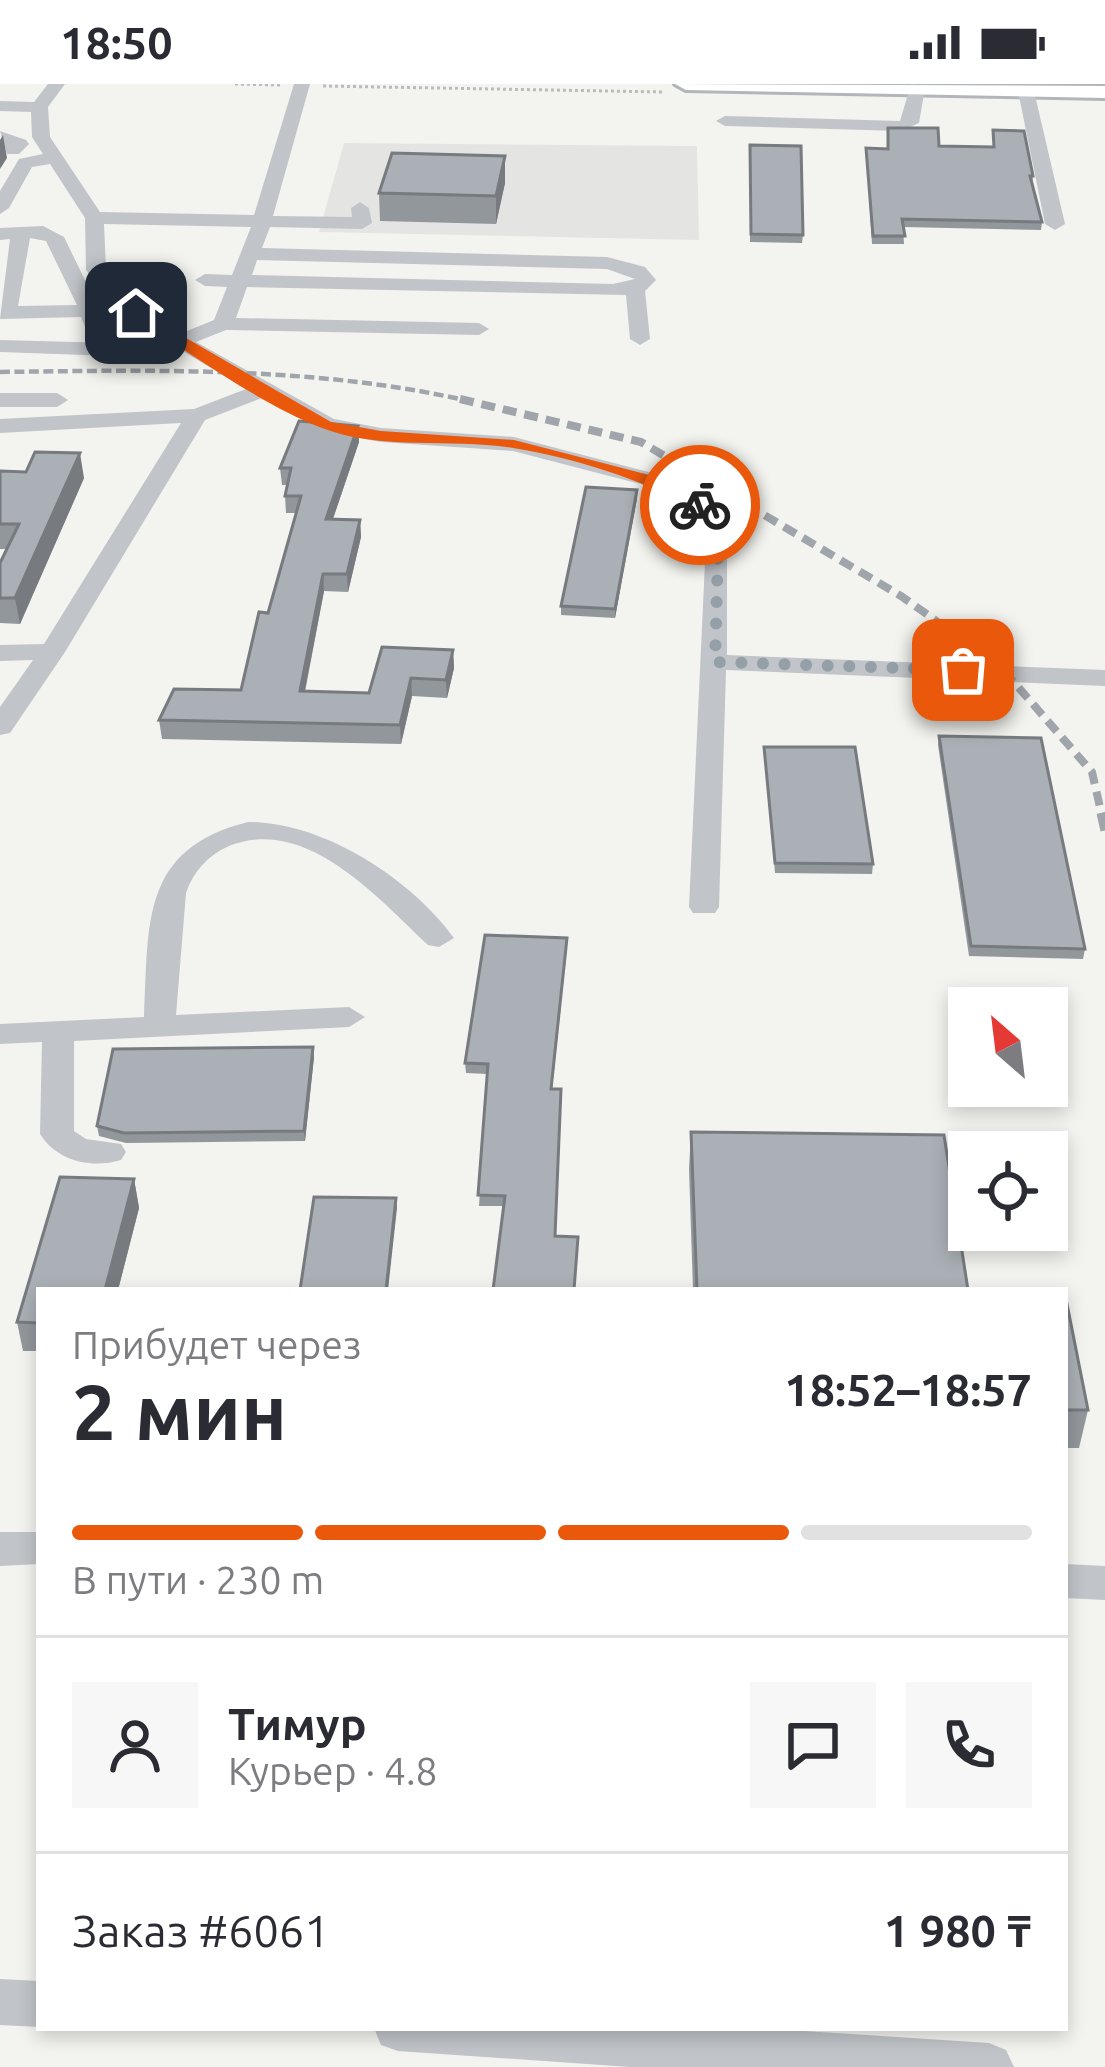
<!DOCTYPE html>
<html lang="ru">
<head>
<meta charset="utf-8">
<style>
	:root { --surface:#fff; --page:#f7f7f7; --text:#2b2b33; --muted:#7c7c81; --line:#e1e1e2; --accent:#ea580c }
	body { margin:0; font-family:Ubuntu,sans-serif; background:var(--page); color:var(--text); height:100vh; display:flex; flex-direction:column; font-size:45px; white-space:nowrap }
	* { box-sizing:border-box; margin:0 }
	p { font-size:39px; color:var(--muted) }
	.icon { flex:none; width:66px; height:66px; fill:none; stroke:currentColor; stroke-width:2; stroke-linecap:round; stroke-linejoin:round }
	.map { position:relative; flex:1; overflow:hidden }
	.side { position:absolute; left:36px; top:1203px; width:1032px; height:744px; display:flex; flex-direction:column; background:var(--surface); border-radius:0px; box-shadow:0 6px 18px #0003 }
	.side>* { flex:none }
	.needle { width:78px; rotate:332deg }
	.buttons { position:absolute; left:948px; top:903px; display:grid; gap:24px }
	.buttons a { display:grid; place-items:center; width:120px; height:120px; border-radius:0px; background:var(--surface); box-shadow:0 6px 18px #0003; font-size:60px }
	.pin { position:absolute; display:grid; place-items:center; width:102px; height:102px; color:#fff; margin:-51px; border-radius:24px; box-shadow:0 6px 18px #0006 }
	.courier { position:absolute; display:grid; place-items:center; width:120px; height:120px; margin:-60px; border:9px solid #ea580c; border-radius:50%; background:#fff; color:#222; box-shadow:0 3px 15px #0007 }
	.overview em { font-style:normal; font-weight:700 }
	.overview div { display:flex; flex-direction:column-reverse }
	.overview { display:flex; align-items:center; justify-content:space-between; height:204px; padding:0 36px }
	h1 { font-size:78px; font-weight:700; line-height:90px }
	.bar { display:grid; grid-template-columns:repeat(4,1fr); gap:18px 12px; align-content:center; height:144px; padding:0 36px }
	.bar i { height:15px; border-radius:9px; background:var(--line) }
	.bar .selected { background:var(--accent) }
	.bar p { grid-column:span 4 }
	.line { display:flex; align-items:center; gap:30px; padding:0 36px; border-top:3px solid var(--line) }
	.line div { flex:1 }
	.round { display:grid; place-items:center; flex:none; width:126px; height:126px; border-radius:0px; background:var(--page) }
	.status { display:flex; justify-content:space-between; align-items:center; height:84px; padding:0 60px; background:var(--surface); direction:ltr }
	.status svg { height:33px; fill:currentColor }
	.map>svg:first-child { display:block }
	.built { fill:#e4e5e3 }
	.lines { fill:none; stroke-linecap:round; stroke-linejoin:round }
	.major-casing { stroke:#b2b6ba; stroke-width:6 }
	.path { stroke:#b9bbbd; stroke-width:3; stroke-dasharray:3 3; stroke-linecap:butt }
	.minor { fill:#c1c4c8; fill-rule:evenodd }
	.major { fill:#fff; fill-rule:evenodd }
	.rail-far2 { stroke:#a0a5ab; stroke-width:4.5; stroke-dasharray:10 4.5; stroke-linecap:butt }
	.rail-far1 { stroke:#a0a5ab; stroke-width:8; stroke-dasharray:14 8; stroke-linecap:butt }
	.rail { stroke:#a0a5ab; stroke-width:9; stroke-dasharray:18 9; stroke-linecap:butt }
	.wall { fill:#92979c }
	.shaded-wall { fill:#777b7f }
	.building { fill:#aab0b5; stroke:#777b7f; stroke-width:3 }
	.route { fill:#ea580c }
	.done { stroke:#959fa7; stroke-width:12; stroke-dasharray:0 21.6 }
</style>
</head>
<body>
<div class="status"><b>18:50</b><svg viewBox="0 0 49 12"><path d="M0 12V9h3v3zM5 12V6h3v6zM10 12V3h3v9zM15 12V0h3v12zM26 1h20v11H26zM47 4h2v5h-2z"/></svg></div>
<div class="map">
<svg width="1105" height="1983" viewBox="0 0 1105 1983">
	<rect width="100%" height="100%" fill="#f3f4ef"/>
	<path class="built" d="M 344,59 L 697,62 L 699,156 L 319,148 Z"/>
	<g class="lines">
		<g class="major-casing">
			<path id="major" d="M 675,0 L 1105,2 L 1105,14 L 686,6 Z"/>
		</g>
		<g class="path">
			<path d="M 235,0 L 280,1"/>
			<path d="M 323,2 L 664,8"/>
		</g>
		<g class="minor">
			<path d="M 48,0 L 65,0 L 48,23 L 50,53 L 100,128 L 254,131 L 294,0 L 310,0 L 273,132 L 352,133 L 351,124 L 360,118 L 369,124 L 372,139 L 362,145 L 270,143 L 262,164 L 607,173 L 645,183 L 656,196 L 645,207 L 650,255 L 640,261 L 630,255 L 626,211 L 247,203 L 236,234 L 479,239 L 489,245 L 479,251 L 226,246 L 196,258 L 334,335 L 381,344 L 514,353 L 660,391 L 727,427 L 727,571 L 1105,586 L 1105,602 L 726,586 L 719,823 L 715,829 L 693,829 L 689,823 L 707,435 L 644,401 L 513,367 L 381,358 L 327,348 L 262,314 L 205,336 L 65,568 L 10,649 L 0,651 L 0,623 L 33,576 L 0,577 L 0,561 L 44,560 L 181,339 L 0,349 L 0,335 L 194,325 L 246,305 L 176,263 L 113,272 L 0,268 L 0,256 L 113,259 L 161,254 L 130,233 L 86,186 L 85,134 L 50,80 L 32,83 L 9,124 L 0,130 L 0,107 L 19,75 L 43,70 L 32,53 L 31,28 L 0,27 L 0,17 L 34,18 ZM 104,140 L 251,143 L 232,191 L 205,190 L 195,196 L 205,202 L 227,203 L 214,236 L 182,249 L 144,225 L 106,185 ZM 257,176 L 607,185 L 635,195 L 613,200 L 252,191 Z"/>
			<path d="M 911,0 L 925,4 L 919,39 L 901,47 L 725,42 L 716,37 L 725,32 L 900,37 Z"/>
			<path d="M 1026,2 L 1034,7 L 1065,140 L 1055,146 L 1045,140 L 1018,7 Z"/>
			<path d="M 0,47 L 26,56 L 29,60 L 19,70 L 7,70 Z"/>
			<path d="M 43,142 L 64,153 L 100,227 L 102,250 L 88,250 L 81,233 L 0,235 L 10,155 L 0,156 L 0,144 ZM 30,154 L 46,157 L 77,221 L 18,222 Z"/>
			<path d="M 0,309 L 57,309 L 68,316 L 57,323 L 0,323 Z"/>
			<path d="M 248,738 C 323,738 410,794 454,854 L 439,863 L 428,861 C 378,814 306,731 229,762 C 208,771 193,788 186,809 L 176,931 L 349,923 L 365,933 L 349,943 L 74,957 L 74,1047 L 86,1055 L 121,1060 L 126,1068 L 121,1076 C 91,1085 57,1077 40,1050 L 42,958 L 0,960 L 0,940 L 144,933 C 149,839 140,765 248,738 Z"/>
			<path d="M 0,1448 L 39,1448 L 39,1480 L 0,1482 Z"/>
			<path d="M 1065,1480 L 1105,1482 L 1105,1516 L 1065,1514 Z"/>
			<path d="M 0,1895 L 39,1897 L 39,1943 L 0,1941 Z"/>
			<path d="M 374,1944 L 759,1944 L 989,1959 L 1006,1966 L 1014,1983 L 630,1983 L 398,1967 L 381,1961 Z"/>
		</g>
		<use href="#major" class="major"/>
		<path class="rail-far2" d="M 0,288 C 157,286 319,282 473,318"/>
		<path class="rail-far1" d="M 460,315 L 641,358 L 901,512 L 999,581 L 1092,688 L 1102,732"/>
		<path class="rail" d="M 1101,729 L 1105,747"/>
	</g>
	<g class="wall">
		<path d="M 993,46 L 1033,92 L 1032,100 L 1042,138 L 1041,146 L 903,143 L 904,160 L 872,160 L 866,64 L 993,63 Z"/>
		<path d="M 750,61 L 803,151 L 802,159 L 750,158 Z"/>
		<path d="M 505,72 L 505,99 L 496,140 L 380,137 L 379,109 Z"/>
		<path d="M 358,342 L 359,358 L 333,435 L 360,436 L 361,453 L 348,508 L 324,507 L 305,608 L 369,609 L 453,566 L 454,584 L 447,614 L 412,612 L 401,660 L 162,655 L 159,636 L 241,606 L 268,529 L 296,429 L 286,429 L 285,412 L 287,401 L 282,401 L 280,384 Z"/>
		<path d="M 0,387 L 84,394 L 20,540 L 0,539 L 0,479 L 7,465 L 0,465 Z"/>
		<path d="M 637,406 L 615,534 L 561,531 L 561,522 Z"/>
		<path d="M 939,652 L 1085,865 L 1083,875 L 969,872 L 938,661 Z"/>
		<path d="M 764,663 L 873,780 L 872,790 L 775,789 Z"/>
		<path d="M 567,864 L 552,1005 L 556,1152 L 575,1206 L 503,1122 L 479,1122 L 487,990 L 466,989 L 465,979 Z"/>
		<path d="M 314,973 L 305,1057 L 126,1059 L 99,1052 L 97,1042 Z"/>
		<path d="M 691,1048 L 968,1206 L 693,1206 L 689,1085 Z"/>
		<path d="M 60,1093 L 134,1095 L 139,1124 L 118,1206 L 39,1206 L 39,1267 L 23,1267 L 17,1238 Z"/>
		<path d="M 1065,1220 L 1088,1326 L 1079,1364 L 1065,1364 Z"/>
	</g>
	<g class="shaded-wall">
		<path d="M 3,51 L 7,74 L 0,85 L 0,56 Z"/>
		<path d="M 505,72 L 505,99 L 496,140 L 496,112 Z"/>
		<path d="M 358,342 L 359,358 L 327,452 L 326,435 Z"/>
		<path d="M 80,369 L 84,394 L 20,540 L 15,514 Z"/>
		<path d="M 637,406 L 637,415 L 615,534 L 615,525 Z"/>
		<path d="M 360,436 L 361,453 L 348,508 L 347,490 Z"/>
		<path d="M 323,490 L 324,507 L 301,626 L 300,607 Z"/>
		<path d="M 453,566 L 454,584 L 447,614 L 446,596 Z"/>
		<path d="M 411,594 L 412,612 L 401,660 L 400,641 Z"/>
		<path d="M 313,963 L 314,973 L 305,1057 L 304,1047 Z"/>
		<path d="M 134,1095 L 139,1124 L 118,1206 L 105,1206 Z"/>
		<path d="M 396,1114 L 397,1124 L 388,1206 L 386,1206 Z"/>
	</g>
	<g class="building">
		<path d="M 888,44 L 938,44 L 939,62 L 994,63 L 993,46 L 1024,47 L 1033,92 L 1030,92 L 1042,138 L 902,135 L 905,152 L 873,152 L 866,64 L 888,65 Z"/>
		<path d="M 750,61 L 801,62 L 803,151 L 751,150 Z"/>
		<path d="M 392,69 L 505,72 L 496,112 L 379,109 Z"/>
		<path d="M 299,337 L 358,342 L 326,435 L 360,436 L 347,490 L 323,490 L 300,607 L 369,609 L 382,563 L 453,566 L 446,596 L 411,594 L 400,641 L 159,636 L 174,605 L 241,606 L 259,528 L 268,529 L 301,412 L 285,412 L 291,384 L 280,384 Z"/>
		<path d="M 35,368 L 80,369 L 15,514 L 0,514 L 0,479 L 19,440 L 0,440 L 0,387 L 26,388 Z"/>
		<path d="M 586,403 L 637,406 L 615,525 L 561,522 Z"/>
		<path d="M 939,652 L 1041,654 L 1085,865 L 971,862 Z"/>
		<path d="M 764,663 L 855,663 L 873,780 L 775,779 Z"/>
		<path d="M 485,851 L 567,854 L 551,1005 L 561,1005 L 555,1152 L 578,1153 L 574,1206 L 493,1206 L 505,1112 L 478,1111 L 488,980 L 465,979 Z"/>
		<path d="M 313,963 L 304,1047 L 124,1049 L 97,1042 L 113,965 Z"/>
		<path d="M 691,1048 L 944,1051 L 968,1206 L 697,1206 Z"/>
		<path d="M 60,1093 L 134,1095 L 105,1206 L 39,1206 L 39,1239 L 17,1238 Z"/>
		<path d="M 314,1113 L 396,1114 L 386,1206 L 300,1206 Z"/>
		<path d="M 1065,1220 L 1067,1220 L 1088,1326 L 1065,1326 Z"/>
	</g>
	<path class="route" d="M 136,225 L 331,338 L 381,347 L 514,356 L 657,393 L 707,421 L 695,424 C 640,395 575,374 513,364 C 452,354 381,367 322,344 C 260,320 188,268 132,231 Z"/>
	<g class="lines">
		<path class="done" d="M 700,421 L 719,432 L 715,578 L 963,586"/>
	</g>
</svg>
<div class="buttons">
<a><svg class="needle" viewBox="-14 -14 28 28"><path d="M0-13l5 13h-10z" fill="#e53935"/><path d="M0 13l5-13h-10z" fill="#7c7c81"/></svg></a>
<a><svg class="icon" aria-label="locate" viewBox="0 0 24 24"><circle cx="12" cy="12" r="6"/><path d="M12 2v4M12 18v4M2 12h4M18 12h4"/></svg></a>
</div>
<div class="pin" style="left:963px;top:586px;background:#ea580c"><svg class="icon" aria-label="bag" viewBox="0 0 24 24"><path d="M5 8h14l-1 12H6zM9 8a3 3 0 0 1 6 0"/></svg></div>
<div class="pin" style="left:136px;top:229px;background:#1f2937"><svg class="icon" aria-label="home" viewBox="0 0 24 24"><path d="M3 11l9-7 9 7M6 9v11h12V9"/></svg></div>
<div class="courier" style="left:700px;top:421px"><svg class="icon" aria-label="bike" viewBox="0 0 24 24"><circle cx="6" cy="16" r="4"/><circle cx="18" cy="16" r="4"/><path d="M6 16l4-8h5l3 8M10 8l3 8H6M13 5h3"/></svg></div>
<section class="side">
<div class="overview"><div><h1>2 мин</h1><p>Прибудет через</p></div><em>18:52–18:57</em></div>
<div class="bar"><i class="selected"></i><i class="selected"></i><i class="selected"></i><i></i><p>В пути · 230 m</p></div>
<div class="line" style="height:216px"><a class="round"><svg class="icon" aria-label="person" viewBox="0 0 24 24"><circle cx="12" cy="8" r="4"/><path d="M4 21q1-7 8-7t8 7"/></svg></a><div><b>Тимур</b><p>Курьер · 4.8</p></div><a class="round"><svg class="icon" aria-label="chat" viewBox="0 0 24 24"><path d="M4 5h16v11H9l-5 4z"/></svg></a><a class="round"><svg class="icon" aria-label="phone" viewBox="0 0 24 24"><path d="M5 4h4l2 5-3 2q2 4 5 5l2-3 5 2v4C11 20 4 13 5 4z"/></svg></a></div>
<div class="line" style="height:156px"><div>Заказ #6061</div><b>1 980 ₸</b></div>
</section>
</div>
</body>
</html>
